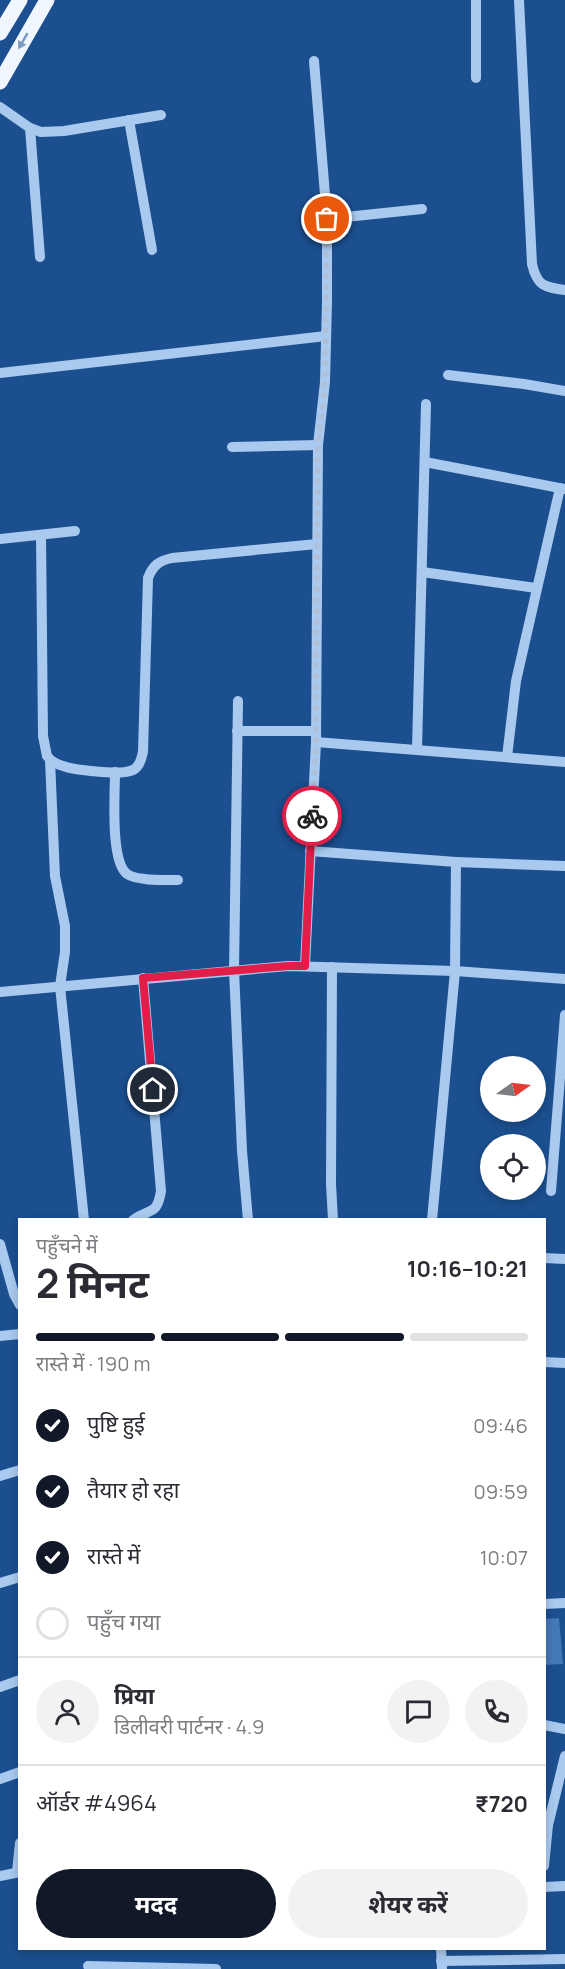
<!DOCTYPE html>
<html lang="hi">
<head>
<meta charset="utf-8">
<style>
	:root { --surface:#fff; --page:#f2f2f3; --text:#2b2b33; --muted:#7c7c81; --line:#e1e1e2; --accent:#111827 }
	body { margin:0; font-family:Manrope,"Noto Sans Devanagari",sans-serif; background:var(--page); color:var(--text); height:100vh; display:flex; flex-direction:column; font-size:22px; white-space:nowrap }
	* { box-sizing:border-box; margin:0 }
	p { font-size:20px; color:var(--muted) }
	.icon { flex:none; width:33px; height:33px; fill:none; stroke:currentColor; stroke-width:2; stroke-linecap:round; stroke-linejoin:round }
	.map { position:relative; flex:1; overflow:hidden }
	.side { position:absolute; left:18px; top:1218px; width:528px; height:732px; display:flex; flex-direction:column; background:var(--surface); border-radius:0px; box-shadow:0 3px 9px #0003 }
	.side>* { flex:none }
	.needle { width:39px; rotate:76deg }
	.buttons { position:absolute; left:480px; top:1056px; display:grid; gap:12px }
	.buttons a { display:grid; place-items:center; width:66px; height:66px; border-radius:50%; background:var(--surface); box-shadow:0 3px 9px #0003; font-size:30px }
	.pin { position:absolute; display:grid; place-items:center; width:51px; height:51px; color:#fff; margin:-26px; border:3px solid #fff; border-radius:50%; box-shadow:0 2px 6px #0007 }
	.courier { position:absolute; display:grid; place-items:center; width:60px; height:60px; margin:-30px; border:4px solid #e11d48; border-radius:50%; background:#fff; color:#222; box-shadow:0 2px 8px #0007 }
	.headline em { font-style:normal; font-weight:700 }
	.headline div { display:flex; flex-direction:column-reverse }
	.headline { display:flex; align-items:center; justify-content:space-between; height:102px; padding:0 18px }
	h1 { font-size:39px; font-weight:700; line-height:45px }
	.bar { display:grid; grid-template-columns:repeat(4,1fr); gap:9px 6px; align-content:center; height:72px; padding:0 18px }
	.bar i { height:8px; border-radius:4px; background:var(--line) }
	.bar .current { background:var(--accent) }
	.bar p { grid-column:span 4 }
	.line { display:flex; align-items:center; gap:15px; padding:0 18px; border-top:2px solid var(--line) }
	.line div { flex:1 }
	.round { display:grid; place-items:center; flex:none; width:63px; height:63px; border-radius:32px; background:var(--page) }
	ol { padding:0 18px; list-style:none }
	li { display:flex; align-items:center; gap:18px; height:66px }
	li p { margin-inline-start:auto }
	li .icon { padding:6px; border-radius:50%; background:var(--accent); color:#fff; stroke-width:4 }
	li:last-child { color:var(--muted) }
	li i { width:33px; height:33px; border:3px solid var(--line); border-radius:50% }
	.primary-button { display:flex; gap:12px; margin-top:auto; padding:12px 18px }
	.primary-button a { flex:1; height:69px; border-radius:36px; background:var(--accent); color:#fff; font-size:24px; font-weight:700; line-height:69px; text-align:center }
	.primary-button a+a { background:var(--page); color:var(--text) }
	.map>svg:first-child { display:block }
	.building { fill:#4478b7 }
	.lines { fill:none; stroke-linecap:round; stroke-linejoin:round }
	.minor { stroke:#a9c9ee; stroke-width:10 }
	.major { stroke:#f0f6ff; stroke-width:15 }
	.oneway { fill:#7b9ac1 }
	.done { stroke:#afc1d8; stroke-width:6; stroke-dasharray:0 10.8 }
	.route { stroke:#e11d48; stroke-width:8 }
</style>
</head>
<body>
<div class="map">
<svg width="565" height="1969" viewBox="0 0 565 1969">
	<rect width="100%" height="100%" fill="#1b4f8f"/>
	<path class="building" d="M 559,1618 L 563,1664 L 544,1665 L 544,1619 Z"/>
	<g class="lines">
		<g class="minor">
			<path d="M 519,0 L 532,264 C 537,286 544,287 565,290"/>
			<path d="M 476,78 L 476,0"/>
			<path d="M 0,107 L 30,128 L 41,132 L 64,131 L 161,115"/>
			<path d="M 129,120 L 152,250"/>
			<path d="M 30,128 L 40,257"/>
			<path d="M 327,219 L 422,209"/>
			<path d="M 0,373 L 326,336"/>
			<path d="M 448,375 L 524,384 L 565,391"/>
			<path d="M 232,447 L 318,445"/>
			<path d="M 425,462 L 565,489"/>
			<path d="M 41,535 L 43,736 L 47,756 C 51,761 56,764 63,766 C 74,770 119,775 130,771 C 139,769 141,760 143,752 L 148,578 C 153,565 159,561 172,558 L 317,544"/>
			<path d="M 0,539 L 75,531"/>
			<path d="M 422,572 L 536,588"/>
			<path d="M 238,701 L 234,970 L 242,1151 L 248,1220"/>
			<path d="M 237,731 L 316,731"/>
			<path d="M 316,742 L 565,762"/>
			<path d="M 417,749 L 426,404"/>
			<path d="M 507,757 L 516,681 L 560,488"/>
			<path d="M 50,760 L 55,876 L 65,926 L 65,952 L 60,986 L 84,1220"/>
			<path d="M 115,772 C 115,794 110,861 127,874 C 137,881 165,880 178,880"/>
			<path d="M 310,851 L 456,862"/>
			<path d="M 305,966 L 316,742 L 318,445 L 325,382 L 327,302 L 327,219 L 314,61"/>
			<path d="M 332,967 L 331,1184 L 333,1220"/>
			<path d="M 0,992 L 288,966 L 455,971 L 565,979"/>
			<path d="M 551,1191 L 565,1015"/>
			<path d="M 133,1220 C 150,1208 157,1216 161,1191 L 143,978"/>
			<path d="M 432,1220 L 455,971 L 456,862 L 565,866"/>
			<path d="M 0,1244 L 14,1294 L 20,1305"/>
			<path d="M 544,1258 L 565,1259"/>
			<path d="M 0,1336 L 20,1334"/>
			<path d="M 544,1362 L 565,1363"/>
			<path d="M 0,1476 L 20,1470"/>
			<path d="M 0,1583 L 20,1577"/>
			<path d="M 544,1604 L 565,1603"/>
			<path d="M 0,1687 L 20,1680"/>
			<path d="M 544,1725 L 565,1729"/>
			<path d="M 0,1779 L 20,1772"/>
			<path d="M 544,1866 L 548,1825 L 565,1756"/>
			<path d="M 17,1872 L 20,1843"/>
			<path d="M 0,1876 L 20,1872"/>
			<path d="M 544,1887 L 565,1886"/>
			<path d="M 441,1948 L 442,1969"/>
			<path d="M 441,1961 L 565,1959"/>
			<path d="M 88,1966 L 216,1969"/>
		</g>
		<g class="major">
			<path d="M 0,33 L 20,0"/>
			<path d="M 0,82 L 47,0"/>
		</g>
	</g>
	<defs><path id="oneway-solid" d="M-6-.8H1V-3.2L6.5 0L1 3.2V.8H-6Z" transform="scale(1.5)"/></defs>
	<use class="oneway" href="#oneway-solid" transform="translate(23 41) rotate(120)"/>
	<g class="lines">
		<path class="done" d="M 312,816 L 316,742 L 318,445 L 325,382 L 327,219"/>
		<path class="route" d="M 153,1090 L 143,978 L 288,966 L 305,966 L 312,816"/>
	</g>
</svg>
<div class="buttons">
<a><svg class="needle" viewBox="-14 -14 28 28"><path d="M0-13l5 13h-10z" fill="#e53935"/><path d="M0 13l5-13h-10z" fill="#7c7c81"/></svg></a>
<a><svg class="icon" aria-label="locate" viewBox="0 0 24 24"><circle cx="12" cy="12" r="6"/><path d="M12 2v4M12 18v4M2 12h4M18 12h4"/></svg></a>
</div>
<div class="pin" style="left:327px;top:219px;background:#ea580c"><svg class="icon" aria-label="bag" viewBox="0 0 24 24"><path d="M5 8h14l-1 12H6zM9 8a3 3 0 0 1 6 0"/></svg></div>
<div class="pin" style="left:153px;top:1090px;background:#1f2937"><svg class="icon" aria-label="home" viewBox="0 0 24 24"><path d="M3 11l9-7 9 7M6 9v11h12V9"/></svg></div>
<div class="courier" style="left:312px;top:816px"><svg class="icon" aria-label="bike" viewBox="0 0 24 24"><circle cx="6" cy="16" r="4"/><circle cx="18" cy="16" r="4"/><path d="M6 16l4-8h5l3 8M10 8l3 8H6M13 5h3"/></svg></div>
<section class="side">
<div class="headline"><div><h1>2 मिनट</h1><p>पहुँचने में</p></div><em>10:16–10:21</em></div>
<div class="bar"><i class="current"></i><i class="current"></i><i class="current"></i><i></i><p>रास्ते में · 190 m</p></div>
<ol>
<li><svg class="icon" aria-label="check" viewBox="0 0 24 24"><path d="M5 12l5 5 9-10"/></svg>पुष्टि हुई<p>09:46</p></li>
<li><svg class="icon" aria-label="check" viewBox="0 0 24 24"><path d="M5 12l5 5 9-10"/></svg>तैयार हो रहा<p>09:59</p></li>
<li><svg class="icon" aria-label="check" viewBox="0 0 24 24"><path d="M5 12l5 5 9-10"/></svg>रास्ते में<p>10:07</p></li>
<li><i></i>पहुँच गया</li>
</ol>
<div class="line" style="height:108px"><a class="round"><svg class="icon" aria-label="person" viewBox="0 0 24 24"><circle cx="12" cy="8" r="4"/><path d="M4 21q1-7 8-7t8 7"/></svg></a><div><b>प्रिया</b><p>डिलीवरी पार्टनर · 4.9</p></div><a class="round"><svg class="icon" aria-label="chat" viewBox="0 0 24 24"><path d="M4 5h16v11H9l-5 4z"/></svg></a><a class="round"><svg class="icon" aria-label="phone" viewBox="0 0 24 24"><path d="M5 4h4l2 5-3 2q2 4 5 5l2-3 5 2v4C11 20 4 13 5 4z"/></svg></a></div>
<div class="line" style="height:78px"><div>ऑर्डर #4964</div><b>₹720</b></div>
<div class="primary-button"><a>मदद</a><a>शेयर करें</a></div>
</section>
</div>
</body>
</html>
